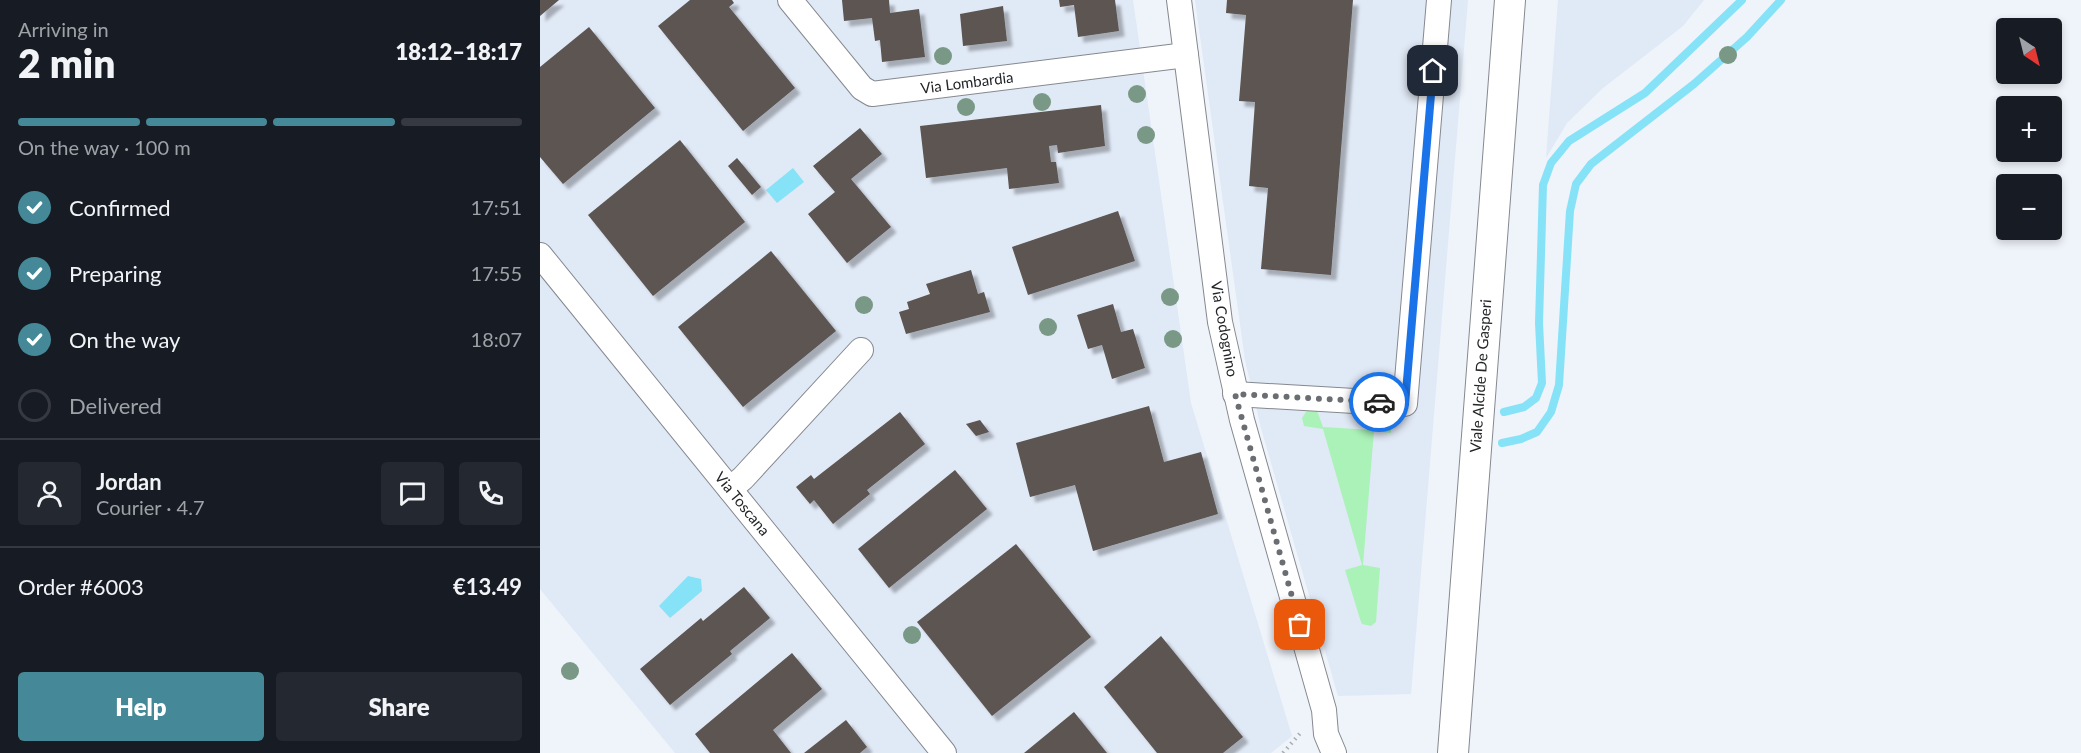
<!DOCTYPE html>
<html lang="en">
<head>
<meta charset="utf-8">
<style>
	:root { --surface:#171b24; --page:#242831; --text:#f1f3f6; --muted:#9ea1a6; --line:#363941; --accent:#458998 }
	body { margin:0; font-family:Lato,sans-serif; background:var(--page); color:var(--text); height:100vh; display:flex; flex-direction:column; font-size:22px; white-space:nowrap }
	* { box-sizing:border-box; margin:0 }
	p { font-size:20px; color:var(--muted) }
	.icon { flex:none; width:33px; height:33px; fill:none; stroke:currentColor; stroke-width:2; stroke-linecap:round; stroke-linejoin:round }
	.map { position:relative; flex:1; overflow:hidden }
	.sheet { display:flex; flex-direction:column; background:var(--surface); width:540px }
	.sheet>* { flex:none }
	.needle { width:39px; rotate:145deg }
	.buttons { position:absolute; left:1456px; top:18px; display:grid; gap:12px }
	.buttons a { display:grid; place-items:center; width:66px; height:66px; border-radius:6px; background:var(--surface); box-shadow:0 3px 9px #0003; font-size:30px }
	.pin { position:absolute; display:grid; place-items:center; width:51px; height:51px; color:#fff; margin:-26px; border-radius:12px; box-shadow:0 3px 9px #0006 }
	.courier { position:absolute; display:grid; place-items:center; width:60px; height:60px; margin:-30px; border:4px solid #1a73e8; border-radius:50%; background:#fff; color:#222; box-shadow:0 2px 8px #0007 }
	.overview em { font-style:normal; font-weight:800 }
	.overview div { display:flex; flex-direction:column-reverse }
	.overview { display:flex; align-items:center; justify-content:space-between; height:102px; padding:0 18px }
	h1 { font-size:39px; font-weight:800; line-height:45px }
	.bar { display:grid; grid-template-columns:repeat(4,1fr); gap:9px 6px; align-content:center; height:72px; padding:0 18px }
	.bar i { height:8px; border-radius:4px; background:var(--line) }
	.bar .selected { background:var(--accent) }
	.bar p { grid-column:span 4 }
	.line { display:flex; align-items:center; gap:15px; padding:0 18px; border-top:2px solid var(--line) }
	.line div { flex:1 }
	.round { display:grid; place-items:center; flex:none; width:63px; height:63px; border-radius:6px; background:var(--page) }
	ol { padding:0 18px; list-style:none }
	li { display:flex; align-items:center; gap:18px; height:66px }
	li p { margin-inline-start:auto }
	li .icon { padding:6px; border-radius:50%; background:var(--accent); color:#fff; stroke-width:4 }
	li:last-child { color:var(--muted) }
	li i { width:33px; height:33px; border:3px solid var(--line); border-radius:50% }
	.action { display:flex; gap:12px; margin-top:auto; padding:12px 18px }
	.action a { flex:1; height:69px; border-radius:6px; background:var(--accent); color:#fff; font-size:24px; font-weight:800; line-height:69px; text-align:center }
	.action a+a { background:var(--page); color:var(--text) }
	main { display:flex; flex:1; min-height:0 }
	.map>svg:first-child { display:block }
	.built { fill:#e0e9f6 }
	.green { fill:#abf2b8 }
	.water { fill:#86e2f7 }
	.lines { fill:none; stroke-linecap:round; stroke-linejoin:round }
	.stream { stroke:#86e2f7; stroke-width:8 }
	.building { fill:#5b5451; filter:url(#shadow) }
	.minor-casing { stroke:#85898f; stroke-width:26 }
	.major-casing { stroke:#85898f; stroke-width:32 }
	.path { stroke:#a9adb2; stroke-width:4; stroke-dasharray:1.5 4.5; stroke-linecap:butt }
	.minor { stroke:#fff; stroke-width:24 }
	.major { stroke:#fff; stroke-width:30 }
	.tree { fill:#799986 }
	.done { stroke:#6a6d71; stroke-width:6; stroke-dasharray:0 10.8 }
	.route { stroke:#1a73e8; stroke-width:8 }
	.labels { text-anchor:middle; stroke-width:6; stroke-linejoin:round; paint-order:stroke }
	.street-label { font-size:15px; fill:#232527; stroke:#fff }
</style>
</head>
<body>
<main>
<section class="sheet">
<div class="overview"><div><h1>2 min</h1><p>Arriving in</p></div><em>18:12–18:17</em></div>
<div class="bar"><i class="selected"></i><i class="selected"></i><i class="selected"></i><i></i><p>On the way · 100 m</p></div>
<ol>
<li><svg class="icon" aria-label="check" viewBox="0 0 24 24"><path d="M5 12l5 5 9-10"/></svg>Confirmed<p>17:51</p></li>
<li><svg class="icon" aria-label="check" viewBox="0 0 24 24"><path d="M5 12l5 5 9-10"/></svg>Preparing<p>17:55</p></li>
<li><svg class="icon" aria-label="check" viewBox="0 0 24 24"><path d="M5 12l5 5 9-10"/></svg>On the way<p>18:07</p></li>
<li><i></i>Delivered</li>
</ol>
<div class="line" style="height:108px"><a class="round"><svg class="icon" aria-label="person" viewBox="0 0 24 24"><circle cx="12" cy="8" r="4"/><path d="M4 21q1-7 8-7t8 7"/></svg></a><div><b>Jordan</b><p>Courier · 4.7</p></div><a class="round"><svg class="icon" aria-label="chat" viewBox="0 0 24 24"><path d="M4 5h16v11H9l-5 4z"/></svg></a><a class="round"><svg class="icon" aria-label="phone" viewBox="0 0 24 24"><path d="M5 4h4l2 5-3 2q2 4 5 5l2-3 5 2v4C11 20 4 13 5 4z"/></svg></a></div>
<div class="line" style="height:78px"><div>Order #6003</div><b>€13.49</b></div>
<div class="action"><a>Help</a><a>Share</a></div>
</section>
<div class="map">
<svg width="1541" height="753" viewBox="0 0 1541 753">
	<defs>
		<filter id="shadow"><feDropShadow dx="5.5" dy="5.5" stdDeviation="1.5" flood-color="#0004"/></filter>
	</defs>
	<rect width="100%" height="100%" fill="#eff3fa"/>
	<g class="built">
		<path d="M 0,0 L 593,0 L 651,403 L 752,736 L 731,753 L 135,753 L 0,589 Z"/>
		<path d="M 655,0 L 928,0 L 871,694 L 798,696 L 721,428 L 705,360 Z"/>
		<path d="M 1018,0 L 1164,0 L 1143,26 L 1063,88 L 1027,123 L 1006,158 Z"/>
	</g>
	<path class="green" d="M 776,408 L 783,427 L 833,430 L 835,413 L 844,414 L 851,423 L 851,433 L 834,431 L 823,565 L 840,568 L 836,622 L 831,626 L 822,624 L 820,619 L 805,570 L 822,565 L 783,429 L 764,426 L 762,418 L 768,409 Z"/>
	<g class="water">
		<path d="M 253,168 L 264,182 L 237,203 L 226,190 Z"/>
		<path d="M 148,576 L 161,579 L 162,591 L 130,618 L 119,606 Z"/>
	</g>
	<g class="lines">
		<g class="stream">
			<path d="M 964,412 L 984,407 L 996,398 L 1002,383 L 999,323 L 1003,185 L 1011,163 L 1029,141 L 1105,93 L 1202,0"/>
			<path d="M 962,443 L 981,439 L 997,432 L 1011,412 L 1019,385 L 1030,211 L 1036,184 L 1051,164 L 1154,84 L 1207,37 L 1241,0"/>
		</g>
	</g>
	<g class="building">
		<path d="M 0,0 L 19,0 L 0,16 Z"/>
		<path d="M 150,0 L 192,0 L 194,3 L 189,7 L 255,88 L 203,131 L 118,26 Z"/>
		<path d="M 302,0 L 349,0 L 350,13 L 379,9 L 385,57 L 342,62 L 340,40 L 335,41 L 332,18 L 304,21 Z"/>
		<path d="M 519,0 L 575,0 L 579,31 L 538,37 L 534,5 L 520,7 Z"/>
		<path d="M 687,0 L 813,0 L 791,275 L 721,269 L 728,188 L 709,186 L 715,102 L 699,101 L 706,15 L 686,13 Z"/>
		<path d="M 463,6 L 467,41 L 423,46 L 420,14 Z"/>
		<path d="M 49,27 L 115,108 L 23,184 L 0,157 L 0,67 Z"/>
		<path d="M 561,105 L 565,146 L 518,153 L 517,145 L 509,146 L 511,162 L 516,162 L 519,183 L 469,189 L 467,168 L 386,178 L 380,126 Z"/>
		<path d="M 320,128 L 342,154 L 311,179 L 351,227 L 307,263 L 268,214 L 295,192 L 273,166 Z"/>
		<path d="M 140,140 L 205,222 L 113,296 L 48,215 Z"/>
		<path d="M 197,158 L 221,187 L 212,195 L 188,166 Z"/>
		<path d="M 578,211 L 595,261 L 488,295 L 472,247 Z"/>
		<path d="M 231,251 L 296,331 L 203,407 L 138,327 Z"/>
		<path d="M 431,270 L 438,294 L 444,292 L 450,312 L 366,334 L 359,312 L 369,309 L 367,302 L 390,294 L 386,284 Z"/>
		<path d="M 573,304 L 581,332 L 593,329 L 605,368 L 572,379 L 562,345 L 548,349 L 537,315 Z"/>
		<path d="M 609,406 L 624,462 L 661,452 L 678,514 L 553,551 L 535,485 L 490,497 L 476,443 Z"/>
		<path d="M 360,412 L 385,444 L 327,490 L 330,494 L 293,524 L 274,500 L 270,504 L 256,487 L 271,475 L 274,479 Z"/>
		<path d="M 440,420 L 449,432 L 436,436 L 426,424 Z"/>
		<path d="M 415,470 L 447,509 L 349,588 L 318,549 Z"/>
		<path d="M 476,544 L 551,637 L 452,716 L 377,622 Z"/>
		<path d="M 204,587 L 230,618 L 190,651 L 192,654 L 130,705 L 100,669 L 161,618 L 163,621 Z"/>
		<path d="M 621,636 L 703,737 L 683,753 L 617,753 L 564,687 Z"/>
		<path d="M 252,653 L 282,689 L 233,730 L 251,753 L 170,753 L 155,734 Z"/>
		<path d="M 534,712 L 567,753 L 484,753 Z"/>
		<path d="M 306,720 L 327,747 L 320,753 L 264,753 Z"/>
	</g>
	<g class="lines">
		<g class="minor-casing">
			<g id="minor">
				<path d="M 250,0 L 322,88 L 332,94 L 646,55"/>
				<path d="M 639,0 L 680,322 L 702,420 L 784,710 L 786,734 L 794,753"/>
				<path d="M 0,255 L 404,753"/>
				<path d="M 695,394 L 865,404 L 899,0"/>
				<path d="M 190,489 L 203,478 L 321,350"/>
			</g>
		</g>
		<g class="major-casing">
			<path id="major" d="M 913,753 L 970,0"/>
		</g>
		<path class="path" d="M 743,753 L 762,731"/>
		<use href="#minor" class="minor"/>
		<use href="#major" class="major"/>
	</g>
	<g class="tree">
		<circle cx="1188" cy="55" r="9"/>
		<circle cx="403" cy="56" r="9"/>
		<circle cx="597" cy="94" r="9"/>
		<circle cx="502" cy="102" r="9"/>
		<circle cx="426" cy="107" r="9"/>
		<circle cx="606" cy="135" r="9"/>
		<circle cx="630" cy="297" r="9"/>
		<circle cx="324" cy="305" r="9"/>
		<circle cx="508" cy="327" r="9"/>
		<circle cx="633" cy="339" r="9"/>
		<circle cx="372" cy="635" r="9"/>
		<circle cx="30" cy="671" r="9"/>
	</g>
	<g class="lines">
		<path class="done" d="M 760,625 L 695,394 L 839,402"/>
		<path class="route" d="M 839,402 L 865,404 L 893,71"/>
	</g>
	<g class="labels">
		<g class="street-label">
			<text transform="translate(427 83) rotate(-7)" y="5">Via Lombardia</text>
			<text transform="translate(684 329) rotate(80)" y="5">Via Codognino</text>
			<text transform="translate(941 376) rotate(-86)" y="5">Viale Alcide De Gasperi</text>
			<text transform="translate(202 504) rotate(51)" y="5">Via Toscana</text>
		</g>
	</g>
</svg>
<div class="buttons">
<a><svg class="needle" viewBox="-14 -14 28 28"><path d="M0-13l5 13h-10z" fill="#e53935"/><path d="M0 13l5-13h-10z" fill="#9ea1a6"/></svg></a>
<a>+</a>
<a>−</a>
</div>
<div class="pin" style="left:760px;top:625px;background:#ea580c"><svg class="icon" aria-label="bag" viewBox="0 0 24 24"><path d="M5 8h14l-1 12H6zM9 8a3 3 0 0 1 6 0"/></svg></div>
<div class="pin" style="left:893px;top:71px;background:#1f2937"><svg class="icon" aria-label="home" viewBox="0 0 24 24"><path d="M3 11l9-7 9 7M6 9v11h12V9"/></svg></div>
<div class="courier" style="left:839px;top:402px"><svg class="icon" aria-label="car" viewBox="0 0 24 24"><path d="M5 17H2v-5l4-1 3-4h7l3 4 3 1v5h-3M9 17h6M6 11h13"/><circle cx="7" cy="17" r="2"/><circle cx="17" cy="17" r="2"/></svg></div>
</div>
</main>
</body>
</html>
